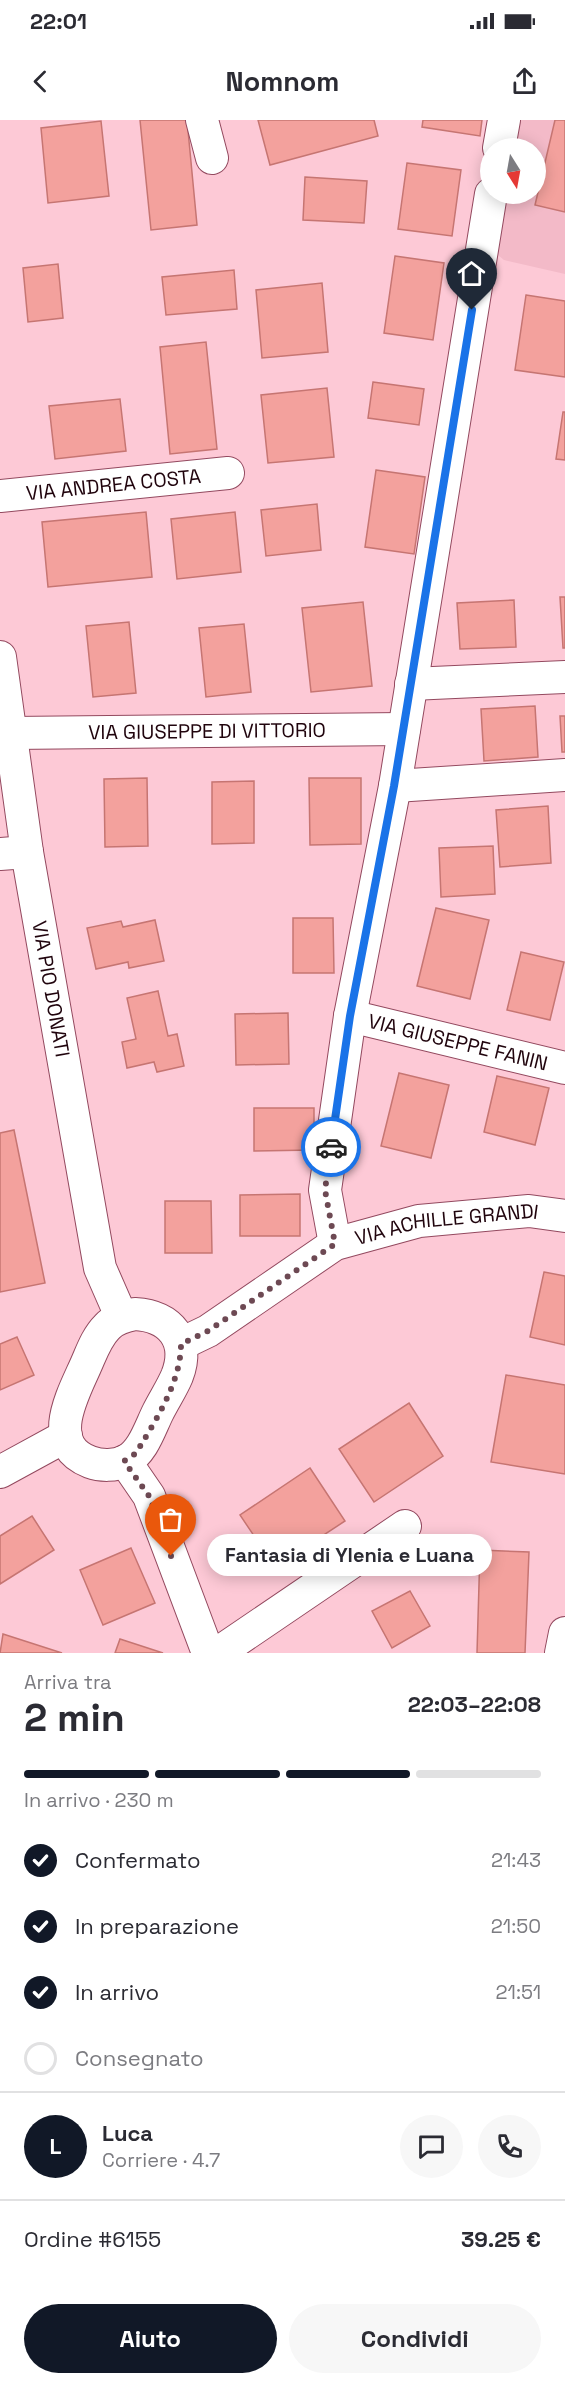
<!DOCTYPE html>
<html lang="it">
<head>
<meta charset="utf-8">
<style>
	:root { --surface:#fff; --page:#f7f7f7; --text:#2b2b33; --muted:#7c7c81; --line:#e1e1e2; --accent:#111827 }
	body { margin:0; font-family:"Space Grotesk",sans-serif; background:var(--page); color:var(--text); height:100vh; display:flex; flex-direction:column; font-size:22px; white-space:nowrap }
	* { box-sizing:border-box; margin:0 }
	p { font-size:20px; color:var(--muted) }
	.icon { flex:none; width:33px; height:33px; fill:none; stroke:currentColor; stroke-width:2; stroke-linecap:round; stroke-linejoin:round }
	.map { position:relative; height:1533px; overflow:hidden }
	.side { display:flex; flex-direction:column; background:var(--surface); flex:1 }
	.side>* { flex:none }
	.needle { width:39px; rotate:169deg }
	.controls { position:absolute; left:480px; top:18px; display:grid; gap:12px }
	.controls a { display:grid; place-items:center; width:66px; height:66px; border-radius:50%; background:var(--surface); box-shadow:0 3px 15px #0003; font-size:30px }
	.pin { position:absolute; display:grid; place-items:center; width:51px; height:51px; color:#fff; margin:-62px -26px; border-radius:50% 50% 50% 0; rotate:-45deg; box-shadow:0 0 6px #0007 }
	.pin .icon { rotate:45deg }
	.courier { position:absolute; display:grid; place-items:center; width:60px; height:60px; margin:-30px; border:4px solid #1a73e8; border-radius:50%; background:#fff; color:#222; box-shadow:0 2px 8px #0007 }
	.bubble { position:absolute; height:42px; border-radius:21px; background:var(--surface); box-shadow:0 3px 15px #0003; font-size:20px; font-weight:600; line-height:42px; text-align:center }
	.overview em { font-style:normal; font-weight:600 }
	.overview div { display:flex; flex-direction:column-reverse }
	.overview { display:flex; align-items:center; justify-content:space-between; height:102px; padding:0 24px }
	h1 { font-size:39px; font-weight:600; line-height:45px }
	.bar { display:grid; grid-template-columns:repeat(4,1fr); gap:9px 6px; align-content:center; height:72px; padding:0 24px }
	.bar i { height:8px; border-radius:4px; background:var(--line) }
	.bar .current { background:var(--accent) }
	.bar p { grid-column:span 4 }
	.line { display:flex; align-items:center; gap:15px; padding:0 24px; border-top:2px solid var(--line) }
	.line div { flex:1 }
	.round { display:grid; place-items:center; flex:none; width:63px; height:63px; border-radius:32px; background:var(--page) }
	ol { padding:0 24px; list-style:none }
	li { display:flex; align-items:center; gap:18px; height:66px }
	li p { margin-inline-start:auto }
	li .icon { padding:6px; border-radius:50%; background:var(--accent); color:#fff; stroke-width:4 }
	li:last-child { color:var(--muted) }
	li i { width:33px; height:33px; border:3px solid var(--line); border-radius:50% }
	.action { display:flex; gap:12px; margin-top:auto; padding:12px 24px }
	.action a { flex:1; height:69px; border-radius:36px; background:var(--accent); color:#fff; font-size:24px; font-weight:600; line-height:69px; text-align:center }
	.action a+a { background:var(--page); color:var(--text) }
	.status { display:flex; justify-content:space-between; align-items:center; height:42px; padding:0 30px; background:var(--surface); direction:ltr }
	.status svg { height:16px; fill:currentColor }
	header { display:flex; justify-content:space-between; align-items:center; height:78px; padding:0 24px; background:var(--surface); font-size:27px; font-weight:600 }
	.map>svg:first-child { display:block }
	.built { fill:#f3bac8 }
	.building { fill:#f3a19d; stroke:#c67572; stroke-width:1.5 }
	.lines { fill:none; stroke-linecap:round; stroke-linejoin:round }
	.minor-casing { stroke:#93495f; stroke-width:34 }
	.minor { stroke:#fff; stroke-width:32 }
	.done { stroke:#6d4953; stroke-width:6; stroke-dasharray:0 10.8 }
	.route { stroke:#1a73e8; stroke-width:8 }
	.labels { text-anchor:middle; stroke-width:5; stroke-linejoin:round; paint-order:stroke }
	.street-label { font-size:20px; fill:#20040d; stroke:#fafafa }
</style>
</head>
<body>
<div class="status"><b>22:01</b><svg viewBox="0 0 49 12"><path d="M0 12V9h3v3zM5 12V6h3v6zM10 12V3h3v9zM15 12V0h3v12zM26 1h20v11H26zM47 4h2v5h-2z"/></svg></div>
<header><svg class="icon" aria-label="back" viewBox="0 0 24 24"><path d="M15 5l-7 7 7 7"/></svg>Nomnom<svg class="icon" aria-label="share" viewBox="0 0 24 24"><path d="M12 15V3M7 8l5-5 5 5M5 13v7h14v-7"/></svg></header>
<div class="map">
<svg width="565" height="1533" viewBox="0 0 565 1533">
	<rect width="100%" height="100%" fill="#fdc9d6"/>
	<path class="built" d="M 498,0 L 565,0 L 565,154 L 504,140 L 493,131 L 481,92 L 490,40 L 490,74 L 536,74 L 536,28 L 493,28 Z"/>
	<g class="building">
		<path d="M 140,0 L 187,0 L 197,105 L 151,110 Z"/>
		<path d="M 258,0 L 374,0 L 378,16 L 270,45 Z"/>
		<path d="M 423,0 L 482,0 L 480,16 L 422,7 Z"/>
		<path d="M 555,0 L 565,0 L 565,92 L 535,85 Z"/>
		<path d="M 101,1 L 109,76 L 48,83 L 41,8 Z"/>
		<path d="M 407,43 L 461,50 L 452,116 L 398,109 Z"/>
		<path d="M 305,57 L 367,61 L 364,103 L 303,100 Z"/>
		<path d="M 395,136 L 444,143 L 433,220 L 384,213 Z"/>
		<path d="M 58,144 L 63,198 L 28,202 L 23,148 Z"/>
		<path d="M 234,150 L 237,189 L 166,195 L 162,157 Z"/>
		<path d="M 322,163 L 328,232 L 262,238 L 256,170 Z"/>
		<path d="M 526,175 L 565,181 L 565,257 L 515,250 Z"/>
		<path d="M 206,222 L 217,329 L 170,334 L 160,227 Z"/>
		<path d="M 373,262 L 424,269 L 419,305 L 368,298 Z"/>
		<path d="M 327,268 L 334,337 L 268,343 L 261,275 Z"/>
		<path d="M 120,279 L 126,331 L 55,339 L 49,286 Z"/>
		<path d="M 563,292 L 565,292 L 565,340 L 556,339 Z"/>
		<path d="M 376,350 L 425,357 L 414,434 L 365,427 Z"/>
		<path d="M 317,384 L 321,430 L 266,436 L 261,390 Z"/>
		<path d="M 146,392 L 152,457 L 48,467 L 42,402 Z"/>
		<path d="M 235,392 L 241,452 L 177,459 L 171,399 Z"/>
		<path d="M 560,477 L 565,477 L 565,528 L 563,528 Z"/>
		<path d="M 514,480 L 516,527 L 460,529 L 457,483 Z"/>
		<path d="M 363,482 L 372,566 L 311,572 L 302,488 Z"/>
		<path d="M 129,502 L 136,573 L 93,577 L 86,506 Z"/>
		<path d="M 244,504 L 251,572 L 206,577 L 199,508 Z"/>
		<path d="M 535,586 L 538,637 L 484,641 L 481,589 Z"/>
		<path d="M 560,596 L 565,596 L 565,632 L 562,632 Z"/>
		<path d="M 147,658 L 148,726 L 105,727 L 104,659 Z"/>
		<path d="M 309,658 L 361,658 L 361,724 L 310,725 Z"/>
		<path d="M 254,661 L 254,723 L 212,724 L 212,662 Z"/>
		<path d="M 548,686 L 551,743 L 500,747 L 496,690 Z"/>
		<path d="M 493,726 L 495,774 L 441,777 L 439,728 Z"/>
		<path d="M 436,788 L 489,800 L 470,879 L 417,866 Z"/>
		<path d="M 293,798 L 333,798 L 334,853 L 293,853 Z"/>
		<path d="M 155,800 L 164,841 L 129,848 L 128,842 L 96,849 L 87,808 L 121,801 L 123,807 Z"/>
		<path d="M 521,832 L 564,842 L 550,900 L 507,890 Z"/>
		<path d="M 158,871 L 168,916 L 177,914 L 184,946 L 157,952 L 154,942 L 127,948 L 122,922 L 136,919 L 127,878 Z"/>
		<path d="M 288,893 L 289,944 L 236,945 L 235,894 Z"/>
		<path d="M 399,953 L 449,965 L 431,1038 L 381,1026 Z"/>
		<path d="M 497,956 L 549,968 L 535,1025 L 484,1012 Z"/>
		<path d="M 254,988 L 314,988 L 314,1030 L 254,1031 Z"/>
		<path d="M 14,1010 L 45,1163 L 0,1172 L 0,1013 Z"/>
		<path d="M 300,1074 L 300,1116 L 240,1116 L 240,1075 Z"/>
		<path d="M 165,1081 L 211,1081 L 212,1133 L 165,1133 Z"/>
		<path d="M 544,1152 L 565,1156 L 565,1225 L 530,1217 Z"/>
		<path d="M 17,1217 L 34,1255 L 0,1270 L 0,1224 Z"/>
		<path d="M 506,1255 L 565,1265 L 565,1354 L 491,1342 Z"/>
		<path d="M 409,1283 L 443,1336 L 374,1382 L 339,1329 Z"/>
		<path d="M 310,1348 L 345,1401 L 275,1447 L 240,1395 Z"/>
		<path d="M 32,1396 L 54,1430 L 0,1464 L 0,1416 Z"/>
		<path d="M 131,1428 L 155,1483 L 103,1505 L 80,1450 Z"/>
		<path d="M 480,1430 L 529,1432 L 525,1533 L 477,1533 Z"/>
		<path d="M 410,1471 L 430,1506 L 392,1528 L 372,1491 Z"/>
		<path d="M 3,1514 L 62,1533 L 0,1533 Z"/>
		<path d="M 120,1519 L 163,1533 L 115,1533 Z"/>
	</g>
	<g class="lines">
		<g class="minor-casing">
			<g id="minor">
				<path d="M 202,0 L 212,38"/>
				<path d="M 499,28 L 504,0"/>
				<path id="s1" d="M 0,376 L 228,353"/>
				<path id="s2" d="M 0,537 L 27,732 L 100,1148 L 121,1196"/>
				<path d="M 411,564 L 565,557"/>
				<path id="s3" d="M 11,613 L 404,609"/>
				<path d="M 395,666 L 565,655"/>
				<path d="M 0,734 L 27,732"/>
				<path id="s4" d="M 350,896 L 565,948"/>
				<path d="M 335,1124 L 325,1070 L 350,896 L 395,666 L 491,74"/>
				<path d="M 135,1194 C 170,1196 191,1220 177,1256 C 172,1268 164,1280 158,1292 C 150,1308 143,1332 126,1341 C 115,1346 101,1346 90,1342 C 45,1325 72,1276 85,1247 C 91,1234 96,1218 107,1207 C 114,1199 124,1196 135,1194 Z"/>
				<path id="s5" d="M 181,1224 L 208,1211 L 335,1124 L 419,1101 L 529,1091 L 565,1096"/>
				<path d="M 125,1341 L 149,1376 L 208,1533"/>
				<path d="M 0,1352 L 66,1316"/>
				<path d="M 218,1533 L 405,1406"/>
				<path d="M 561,1533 L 565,1513"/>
			</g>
		</g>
		<use href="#minor" class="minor"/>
	</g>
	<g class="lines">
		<path class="done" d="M 171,1436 L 149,1376 L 124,1341 L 135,1334 L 139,1328 C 158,1297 181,1260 181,1224 L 208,1211 L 335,1124 L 325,1070 L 331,1027"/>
		<path class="route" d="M 331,1027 L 350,896 L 394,666 L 472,190"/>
	</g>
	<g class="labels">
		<g class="street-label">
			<text dy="7" stroke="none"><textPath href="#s1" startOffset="114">VIA ANDREA COSTA</textPath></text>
			<text dy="7" stroke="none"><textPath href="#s3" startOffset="196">VIA GIUSEPPE DI VITTORIO</textPath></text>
			<text dy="7" stroke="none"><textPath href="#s2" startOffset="336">VIA PIO DONATI</textPath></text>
			<text dy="7" stroke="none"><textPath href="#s4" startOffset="111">VIA GIUSEPPE FANIN</textPath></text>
			<text dy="7" stroke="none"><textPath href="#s5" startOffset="298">VIA ACHILLE GRANDI</textPath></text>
		</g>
	</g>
</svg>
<div class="controls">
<a><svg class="needle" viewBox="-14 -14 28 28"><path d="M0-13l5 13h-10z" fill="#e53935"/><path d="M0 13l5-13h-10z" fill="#7c7c81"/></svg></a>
</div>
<div class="pin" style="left:171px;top:1436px;background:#ea580c"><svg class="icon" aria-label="bag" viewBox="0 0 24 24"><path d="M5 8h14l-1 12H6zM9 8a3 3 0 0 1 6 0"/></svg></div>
<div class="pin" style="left:472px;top:190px;background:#1f2937"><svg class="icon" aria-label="home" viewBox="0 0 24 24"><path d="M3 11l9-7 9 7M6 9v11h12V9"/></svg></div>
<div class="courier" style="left:331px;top:1027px"><svg class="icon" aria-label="car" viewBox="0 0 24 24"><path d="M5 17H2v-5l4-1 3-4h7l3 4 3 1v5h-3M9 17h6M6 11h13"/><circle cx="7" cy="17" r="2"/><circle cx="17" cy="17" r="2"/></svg></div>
<div class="bubble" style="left:207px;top:1414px;width:285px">Fantasia di Ylenia e Luana</div>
</div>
<section class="side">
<div class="overview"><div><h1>2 min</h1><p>Arriva tra</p></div><em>22:03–22:08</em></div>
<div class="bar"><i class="current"></i><i class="current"></i><i class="current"></i><i></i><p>In arrivo · 230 m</p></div>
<ol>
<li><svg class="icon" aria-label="check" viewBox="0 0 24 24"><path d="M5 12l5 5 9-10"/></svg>Confermato<p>21:43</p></li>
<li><svg class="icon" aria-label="check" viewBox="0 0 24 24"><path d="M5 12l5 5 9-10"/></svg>In preparazione<p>21:50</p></li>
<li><svg class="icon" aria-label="check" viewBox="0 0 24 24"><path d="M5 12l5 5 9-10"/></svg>In arrivo<p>21:51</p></li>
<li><i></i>Consegnato</li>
</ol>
<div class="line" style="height:108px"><b class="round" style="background:var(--accent);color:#fff">L</b><div><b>Luca</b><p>Corriere · 4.7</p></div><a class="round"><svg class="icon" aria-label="chat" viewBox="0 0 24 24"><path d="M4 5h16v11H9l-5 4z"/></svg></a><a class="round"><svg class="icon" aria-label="phone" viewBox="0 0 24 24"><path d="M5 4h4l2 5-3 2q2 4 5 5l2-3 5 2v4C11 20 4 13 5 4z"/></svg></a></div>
<div class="line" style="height:78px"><div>Ordine #6155</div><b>39.25 €</b></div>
<div class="action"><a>Aiuto</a><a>Condividi</a></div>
</section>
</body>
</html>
